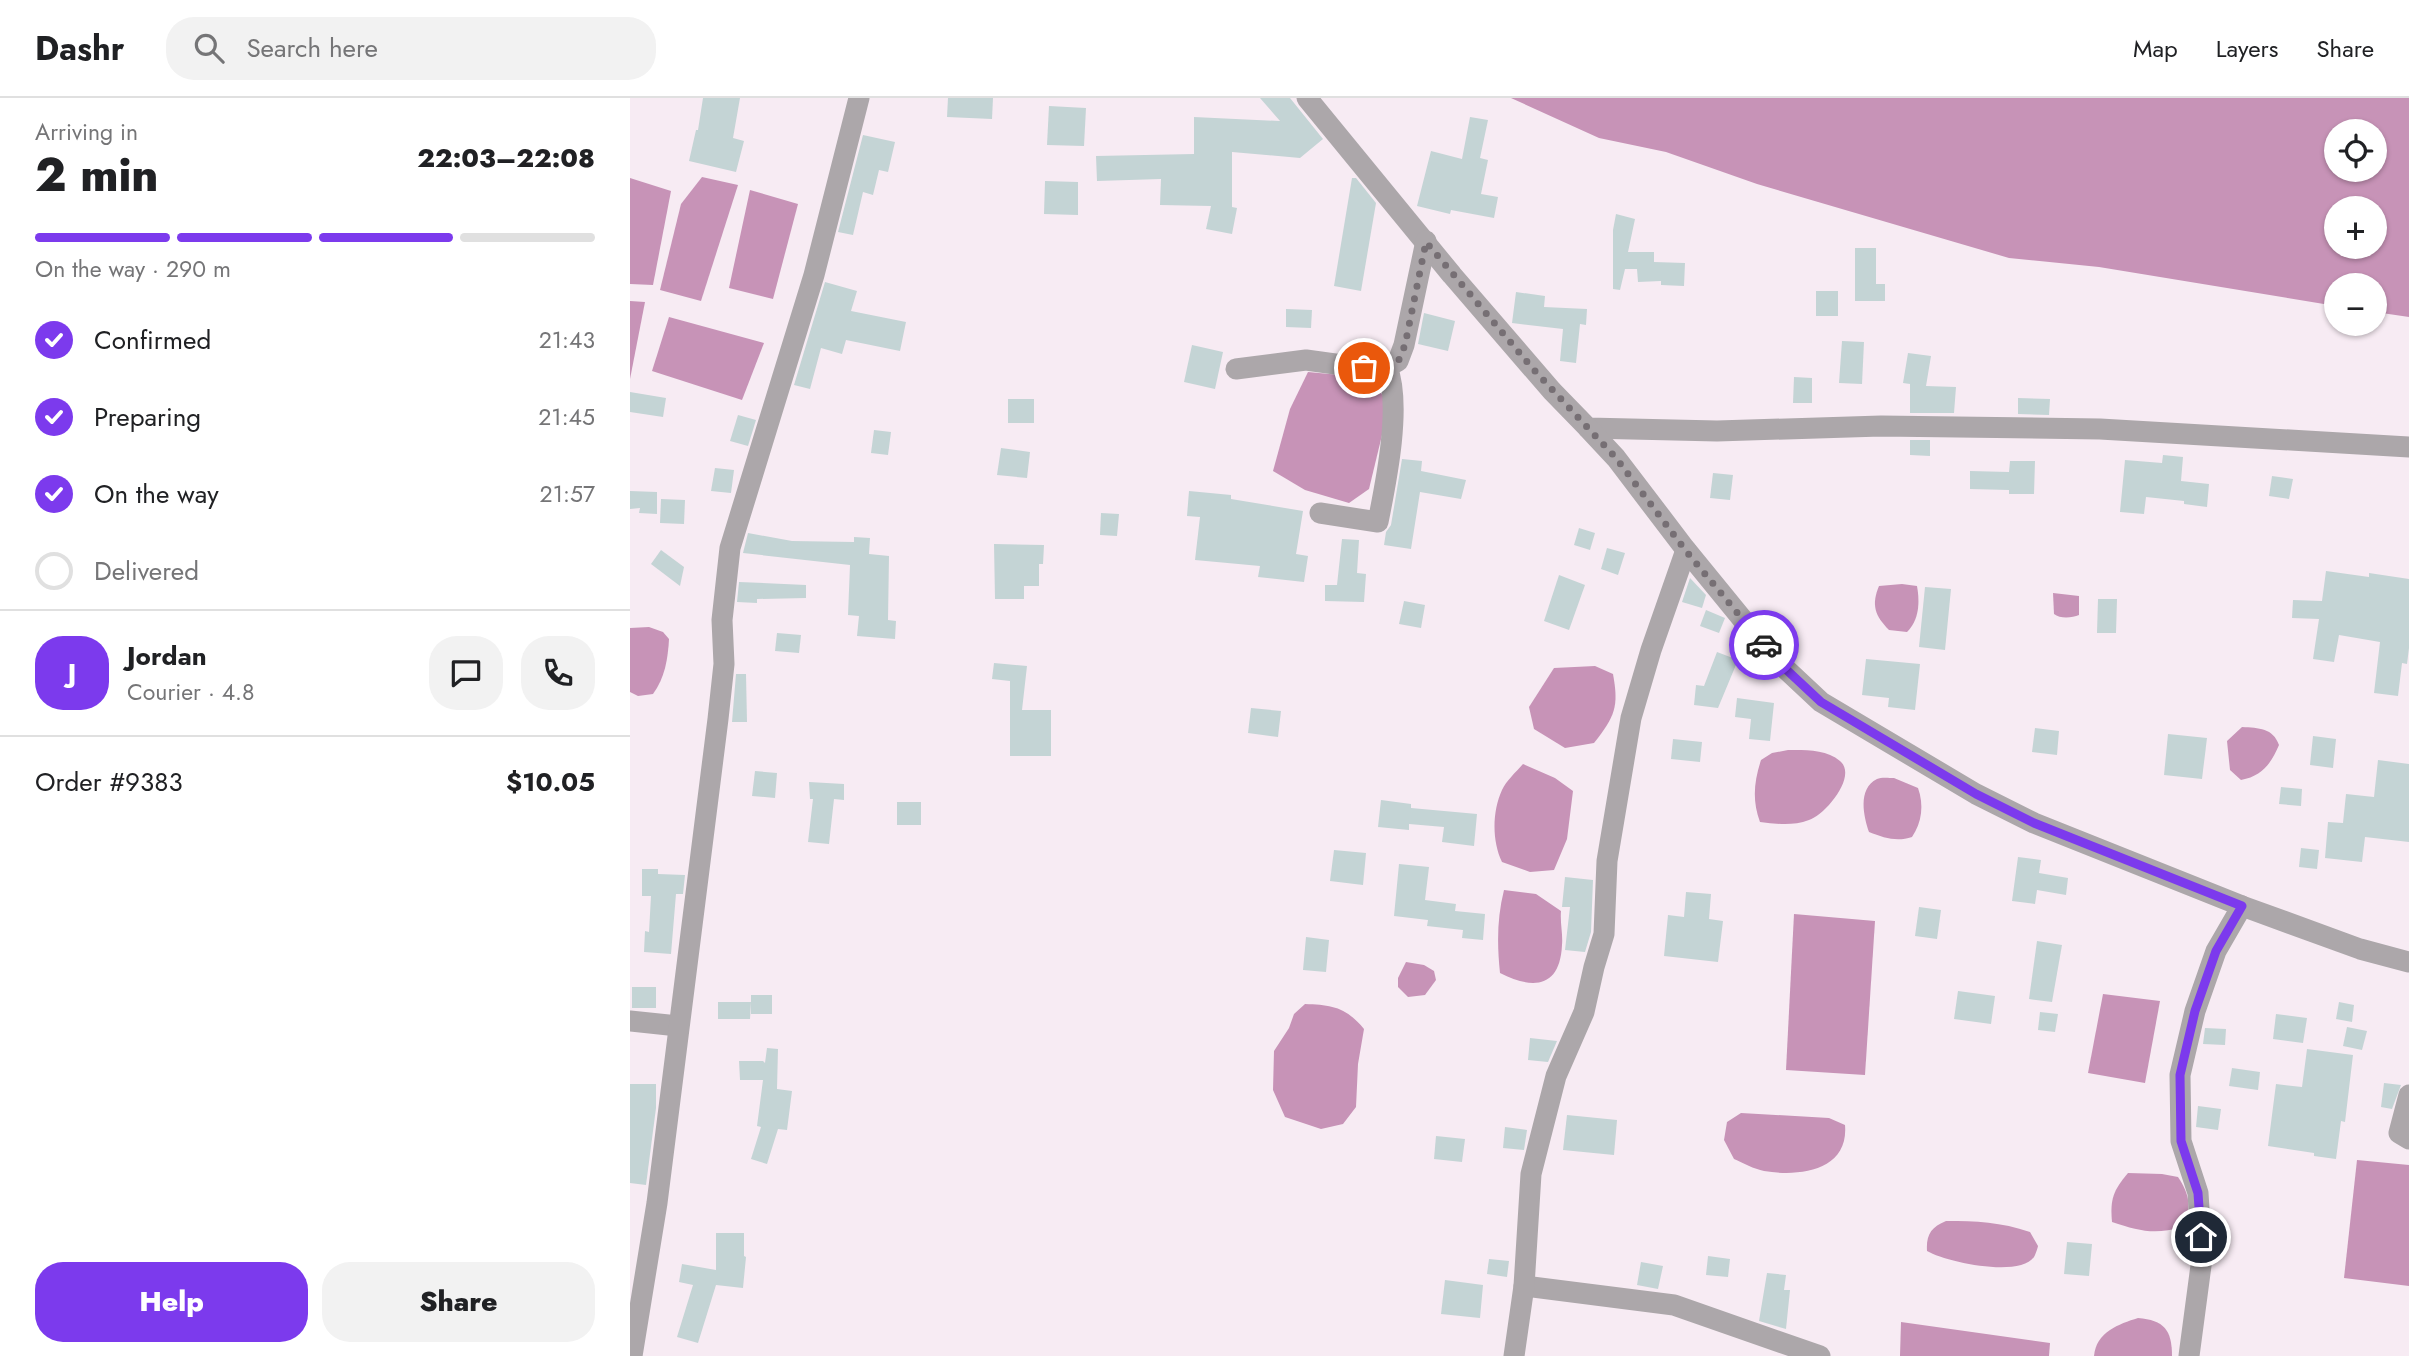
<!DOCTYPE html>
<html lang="en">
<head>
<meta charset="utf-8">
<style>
	:root { --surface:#fff; --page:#f2f2f2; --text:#202124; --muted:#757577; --line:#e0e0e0; --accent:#7c3aed }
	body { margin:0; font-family:Jost,sans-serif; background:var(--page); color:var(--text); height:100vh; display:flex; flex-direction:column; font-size:26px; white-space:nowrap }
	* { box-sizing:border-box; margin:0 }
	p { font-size:23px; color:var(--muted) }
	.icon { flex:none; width:38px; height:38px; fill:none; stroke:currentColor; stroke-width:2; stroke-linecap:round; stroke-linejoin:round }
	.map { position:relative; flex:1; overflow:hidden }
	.panel { display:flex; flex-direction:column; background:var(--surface); width:630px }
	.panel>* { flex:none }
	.fabs { position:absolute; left:1694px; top:21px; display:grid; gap:14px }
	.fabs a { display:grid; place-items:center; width:63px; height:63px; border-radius:50%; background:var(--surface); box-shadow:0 2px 5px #0004; font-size:35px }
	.pin { position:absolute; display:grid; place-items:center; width:60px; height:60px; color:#fff; margin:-30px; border:4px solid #fff; border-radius:50%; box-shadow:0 2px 7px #0007 }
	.courier { position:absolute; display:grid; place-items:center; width:70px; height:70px; margin:-35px; border:5px solid #7c3aed; border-radius:50%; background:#fff; color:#222; box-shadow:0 2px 9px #0007 }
	.headline em { font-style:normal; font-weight:800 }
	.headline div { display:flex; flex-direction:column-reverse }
	.headline { display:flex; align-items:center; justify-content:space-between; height:119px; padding:0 35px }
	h1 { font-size:46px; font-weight:800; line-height:52px }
	.bar { display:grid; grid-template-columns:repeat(4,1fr); gap:10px 7px; align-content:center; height:84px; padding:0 35px }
	.bar i { height:9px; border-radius:5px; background:var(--line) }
	.bar .current { background:var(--accent) }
	.bar p { grid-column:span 4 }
	.line { display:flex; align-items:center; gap:18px; padding:0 35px; border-top:2px solid var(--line) }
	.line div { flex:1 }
	.round { display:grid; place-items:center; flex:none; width:74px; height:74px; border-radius:28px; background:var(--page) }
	ol { padding:0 35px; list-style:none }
	li { display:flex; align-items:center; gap:21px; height:77px }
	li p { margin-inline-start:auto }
	li .icon { padding:7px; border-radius:50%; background:var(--accent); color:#fff; stroke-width:4 }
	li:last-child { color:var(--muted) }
	li i { width:38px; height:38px; border:4px solid var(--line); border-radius:50% }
	.button { display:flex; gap:14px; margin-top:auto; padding:14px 35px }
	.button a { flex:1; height:80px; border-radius:28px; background:var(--accent); color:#fff; font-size:28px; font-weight:800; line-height:80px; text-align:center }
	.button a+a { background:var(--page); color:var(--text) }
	header { display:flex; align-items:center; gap:42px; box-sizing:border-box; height:98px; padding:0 35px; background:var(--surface); border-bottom:2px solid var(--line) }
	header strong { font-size:33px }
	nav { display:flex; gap:38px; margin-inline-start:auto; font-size:24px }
	.search { width:490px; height:63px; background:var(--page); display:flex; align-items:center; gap:18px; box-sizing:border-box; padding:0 24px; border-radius:28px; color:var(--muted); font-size:26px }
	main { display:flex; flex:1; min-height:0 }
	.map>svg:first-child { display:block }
	.water { fill:#c793b7; fill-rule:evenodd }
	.building { fill:#c4d4d5 }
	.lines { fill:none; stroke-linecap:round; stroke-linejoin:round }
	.minor { stroke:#aca7aa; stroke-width:21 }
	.done { stroke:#766f74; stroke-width:7; stroke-dasharray:0 12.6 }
	.route { stroke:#7c3aed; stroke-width:9 }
</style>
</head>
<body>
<header>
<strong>Dashr</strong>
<div class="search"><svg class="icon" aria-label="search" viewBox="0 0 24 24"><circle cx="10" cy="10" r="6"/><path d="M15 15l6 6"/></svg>Search here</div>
<nav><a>Map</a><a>Layers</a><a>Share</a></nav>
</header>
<main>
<section class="panel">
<div class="headline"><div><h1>2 min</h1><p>Arriving in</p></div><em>22:03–22:08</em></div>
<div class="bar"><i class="current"></i><i class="current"></i><i class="current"></i><i></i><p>On the way · 290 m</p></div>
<ol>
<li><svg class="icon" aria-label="check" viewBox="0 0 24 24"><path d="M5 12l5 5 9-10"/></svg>Confirmed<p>21:43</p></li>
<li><svg class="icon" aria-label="check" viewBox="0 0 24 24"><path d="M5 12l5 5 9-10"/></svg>Preparing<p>21:45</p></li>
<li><svg class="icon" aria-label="check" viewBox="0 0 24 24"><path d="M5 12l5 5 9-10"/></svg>On the way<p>21:57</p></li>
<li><i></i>Delivered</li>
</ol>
<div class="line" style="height:126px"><b class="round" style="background:var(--accent);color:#fff">J</b><div><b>Jordan</b><p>Courier · 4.8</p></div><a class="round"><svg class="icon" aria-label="chat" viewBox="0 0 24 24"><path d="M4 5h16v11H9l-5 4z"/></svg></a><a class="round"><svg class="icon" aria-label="phone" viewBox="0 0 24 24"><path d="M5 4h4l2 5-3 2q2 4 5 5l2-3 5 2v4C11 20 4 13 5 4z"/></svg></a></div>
<div class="line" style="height:91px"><div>Order #9383</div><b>$10.05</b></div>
<div class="button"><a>Help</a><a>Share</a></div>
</section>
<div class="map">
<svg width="1779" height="1258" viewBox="0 0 1779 1258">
	<rect width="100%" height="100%" fill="#f7ebf3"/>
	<g class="water">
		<path d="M 881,0 L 1779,0 L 1779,219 L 1745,214 L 1745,187 L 1706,187 L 1706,208 L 1469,169 L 1379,160 L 1127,86 L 1036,54 L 969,40 ZM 1706,33 L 1745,33 L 1745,72 L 1706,72 ZM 1706,110 L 1745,110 L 1745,149 L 1706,149 Z"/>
		<path d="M 72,79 L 108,87 L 71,203 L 30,192 L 51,106 Z"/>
		<path d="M 0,80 L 41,93 L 23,187 L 0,186 Z"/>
		<path d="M 120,92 L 168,106 L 143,201 L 99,190 Z"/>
		<path d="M 0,203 L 15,204 L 0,281 Z"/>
		<path d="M 39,219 L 134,245 L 112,302 L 22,273 Z"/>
		<path d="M 678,274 L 742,280 L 759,308 L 739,391 L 719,405 L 675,392 L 643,373 L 660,311 Z"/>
		<path d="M 1272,486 L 1287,488 C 1290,505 1289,522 1277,534 L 1259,532 C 1245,518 1241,507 1249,488 Z"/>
		<path d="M 1423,495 L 1449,498 L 1449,517 C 1442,520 1430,521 1424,516 Z"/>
		<path d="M 19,529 L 33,534 L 39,541 C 38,560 35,580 23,596 L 8,598 L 0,594 L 0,530 Z"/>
		<path d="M 965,568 L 983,576 C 989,609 985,618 964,645 L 935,650 L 904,631 L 899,609 L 924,570 Z"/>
		<path d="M 1612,629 C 1629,630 1643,630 1649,647 C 1641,666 1632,678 1611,682 L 1600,672 L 1597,643 Z"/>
		<path d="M 1158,652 C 1175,652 1196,651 1210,663 C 1228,678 1195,717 1179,722 C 1163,728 1147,726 1130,724 C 1122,702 1124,684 1131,662 L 1142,655 Z"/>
		<path d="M 893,666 L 925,680 L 943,693 L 937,741 L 924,772 L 900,774 L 872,764 C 862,743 862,714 872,692 C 876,683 886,674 893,666 Z"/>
		<path d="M 1264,680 L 1288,690 C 1294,707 1292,724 1282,739 C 1267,744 1254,740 1239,734 C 1234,719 1227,691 1247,681 C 1251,679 1259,680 1264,680 Z"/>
		<path d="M 874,792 L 906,796 L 931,813 C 930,825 933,836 932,847 C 930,890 903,892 870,875 C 867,846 867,820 874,792 Z"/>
		<path d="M 1164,816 L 1245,823 L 1235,977 L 1156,972 Z"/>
		<path d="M 776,864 L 794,867 L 804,873 L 806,882 L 795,897 L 778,899 L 768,889 L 768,880 Z"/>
		<path d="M 1473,896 L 1530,903 L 1515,985 L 1458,975 Z"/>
		<path d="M 675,906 C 702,907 716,909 734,931 L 728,966 L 726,1009 L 713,1026 L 691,1031 L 655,1019 L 643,992 L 644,953 L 659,930 L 664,916 Z"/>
		<path d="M 1111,1015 L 1199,1020 L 1215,1027 C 1219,1073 1169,1079 1134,1073 C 1124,1071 1113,1065 1104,1061 L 1094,1042 L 1097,1024 Z"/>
		<path d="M 1727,1062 L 1779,1067 L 1779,1188 L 1714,1180 Z"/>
		<path d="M 1498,1075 L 1532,1076 L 1548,1079 C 1560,1097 1562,1110 1552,1129 C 1525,1137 1509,1133 1482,1124 C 1480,1101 1483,1093 1498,1075 Z"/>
		<path d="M 1316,1123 C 1346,1123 1371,1124 1400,1134 L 1408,1148 C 1408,1149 1405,1158 1404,1159 C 1389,1180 1316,1164 1297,1153 C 1296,1137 1301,1129 1316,1123 Z"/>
		<path d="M 1508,1220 C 1534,1222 1542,1232 1542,1258 L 1464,1258 C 1466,1234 1489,1226 1508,1220 Z"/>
		<path d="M 1271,1224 L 1420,1245 L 1419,1258 L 1270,1258 Z"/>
	</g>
	<g class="building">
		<path d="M 73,0 L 110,0 L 103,40 L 114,43 L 106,74 L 59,63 L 66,32 L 68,32 Z"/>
		<path d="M 318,0 L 363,0 L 362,21 L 317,19 Z"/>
		<path d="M 630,0 L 660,0 L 693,41 L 670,60 L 602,54 L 602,109 L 607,110 L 602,136 L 576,131 L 581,108 L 530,107 L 531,81 L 467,83 L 466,58 L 564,56 L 564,19 L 650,23 Z"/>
		<path d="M 419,8 L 456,10 L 454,48 L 417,47 Z"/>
		<path d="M 840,19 L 858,22 L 850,60 L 858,62 L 851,96 L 868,99 L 864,120 L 821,112 L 820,116 L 787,108 L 801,53 L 832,61 Z"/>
		<path d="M 233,37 L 265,44 L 258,74 L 249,72 L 243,97 L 233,94 L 223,137 L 208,134 Z"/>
		<path d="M 722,80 L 726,80 L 746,105 L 731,193 L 704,188 Z"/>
		<path d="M 415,83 L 448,84 L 448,117 L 414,116 Z"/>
		<path d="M 986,116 L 1005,121 L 998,154 L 1024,154 L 1024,164 L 1055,165 L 1054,188 L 1031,187 L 1031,183 L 1008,184 L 1007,171 L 995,171 L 990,192 L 983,191 L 983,132 Z"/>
		<path d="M 1225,150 L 1246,150 L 1246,186 L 1255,186 L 1255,203 L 1225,203 Z"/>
		<path d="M 195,184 L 227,193 L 221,213 L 276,224 L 270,253 L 216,242 L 212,256 L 191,250 L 180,291 L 164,287 Z"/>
		<rect x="1186" y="193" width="22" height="25"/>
		<path d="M 886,194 L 915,198 L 914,209 L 957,211 L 956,227 L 950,226 L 946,265 L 930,263 L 933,231 L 882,225 Z"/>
		<path d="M 656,211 L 682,212 L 681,230 L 656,229 Z"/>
		<path d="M 794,215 L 825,223 L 818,253 L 788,246 Z"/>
		<path d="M 1212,243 L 1234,244 L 1232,286 L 1209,285 Z"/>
		<path d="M 562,247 L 593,254 L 585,291 L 554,284 Z"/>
		<path d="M 1278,255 L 1301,258 L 1296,288 L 1326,289 L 1324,315 L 1280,315 L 1280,286 L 1273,285 Z"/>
		<path d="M 1164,279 L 1182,280 L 1182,305 L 1163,305 Z"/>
		<path d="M 0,294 L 36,300 L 33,319 L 0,314 Z"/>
		<path d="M 1388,300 L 1420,301 L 1419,317 L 1388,316 Z"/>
		<rect x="378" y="301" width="26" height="24"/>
		<path d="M 108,317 L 126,322 L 118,348 L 100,343 Z"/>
		<path d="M 244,332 L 261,334 L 258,357 L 241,355 Z"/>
		<path d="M 1280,342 L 1300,342 L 1300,358 L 1280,357 Z"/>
		<path d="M 371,350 L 400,354 L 397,380 L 367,377 Z"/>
		<path d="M 1533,357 L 1553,359 L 1551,383 L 1579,386 L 1577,409 L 1554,406 L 1554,403 L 1516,399 L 1514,416 L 1490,414 L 1495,362 L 1532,365 Z"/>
		<path d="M 772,361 L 792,363 L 791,373 L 836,382 L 831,401 L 790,394 L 781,451 L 754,447 L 756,434 L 761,427 Z"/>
		<path d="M 1380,363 L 1405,363 L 1404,396 L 1379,396 L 1379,392 L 1340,391 L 1340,373 L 1379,374 Z"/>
		<path d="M 85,370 L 104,372 L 101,395 L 81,393 Z"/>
		<path d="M 1083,375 L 1103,377 L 1100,402 L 1080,400 Z"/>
		<path d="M 1642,378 L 1663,381 L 1659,401 L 1639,398 Z"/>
		<path d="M 0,393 L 27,394 L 27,416 L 9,415 L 10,410 L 0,411 Z"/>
		<path d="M 559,393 L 601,397 L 601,401 L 673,413 L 666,456 L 678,458 L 674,484 L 628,479 L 630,468 L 565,462 L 570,419 L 557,418 Z"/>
		<path d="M 31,401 L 55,402 L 54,426 L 30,425 Z"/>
		<path d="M 471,415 L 489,416 L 487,438 L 470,437 Z"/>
		<path d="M 949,430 L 965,435 L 960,452 L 944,447 Z"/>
		<path d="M 118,435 L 162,443 L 224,444 L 224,439 L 240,440 L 239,456 L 259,458 L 258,522 L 266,523 L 265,541 L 227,538 L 229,518 L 218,517 L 220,467 L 113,455 Z"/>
		<path d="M 712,441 L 729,442 L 727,475 L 736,476 L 734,504 L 695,503 L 695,487 L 707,487 Z"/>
		<path d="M 364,446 L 414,447 L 413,466 L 409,466 L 409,488 L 394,488 L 394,501 L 365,501 Z"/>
		<path d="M 977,450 L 995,455 L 988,477 L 971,471 Z"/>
		<path d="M 31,452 L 54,469 L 50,488 L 21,466 Z"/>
		<path d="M 1696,473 L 1739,479 L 1739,475 L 1779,481 L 1779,550 L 1777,566 L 1772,565 L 1768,598 L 1744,595 L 1750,544 L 1709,537 L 1704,564 L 1683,561 L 1689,521 L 1662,520 L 1663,502 L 1692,503 Z"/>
		<path d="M 929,477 L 955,487 L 939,532 L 914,523 Z"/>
		<path d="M 1060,480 L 1076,497 L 1072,510 L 1052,504 Z"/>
		<path d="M 109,484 L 176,487 L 176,500 L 127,501 L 127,505 L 107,504 Z"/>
		<path d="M 1295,489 L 1321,491 L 1315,552 L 1289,549 Z"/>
		<path d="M 1468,501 L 1487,501 L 1486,535 L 1467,535 Z"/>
		<path d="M 774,503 L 795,507 L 791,530 L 769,526 Z"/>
		<path d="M 1076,512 L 1095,520 L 1089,535 L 1070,528 Z"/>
		<path d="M 147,535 L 171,537 L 169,555 L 145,553 Z"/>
		<path d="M 1087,554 L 1108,562 L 1088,610 L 1064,607 L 1066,587 L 1074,588 Z"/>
		<path d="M 1236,561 L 1290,566 L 1285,612 L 1258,609 L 1259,600 L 1232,597 Z"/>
		<path d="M 364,565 L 397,568 L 392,612 L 421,612 L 421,658 L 380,658 L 380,583 L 362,581 Z"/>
		<path d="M 106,576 L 116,576 L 117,624 L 102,624 Z"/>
		<path d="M 1107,600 L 1144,605 L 1140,643 L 1119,641 L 1121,621 L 1105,619 Z"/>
		<path d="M 621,610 L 651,613 L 648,639 L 618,635 Z"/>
		<path d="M 1405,630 L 1429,633 L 1427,657 L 1402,654 Z"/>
		<path d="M 1538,636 L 1577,640 L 1572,681 L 1534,677 Z"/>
		<path d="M 1683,638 L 1706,641 L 1703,670 L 1680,667 Z"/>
		<path d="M 1043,641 L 1072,644 L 1070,664 L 1041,661 Z"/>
		<path d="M 1748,662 L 1779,666 L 1779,744 L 1735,739 L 1732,764 L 1695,760 L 1698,724 L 1713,725 L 1716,696 L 1744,699 Z"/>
		<path d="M 125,673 L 147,675 L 145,700 L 122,698 Z"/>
		<path d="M 179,684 L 214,686 L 214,702 L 204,701 L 199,746 L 178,744 L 183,701 L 180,701 Z"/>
		<path d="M 1651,689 L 1672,691 L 1671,708 L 1649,706 Z"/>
		<path d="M 751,702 L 781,706 L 781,710 L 847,716 L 844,748 L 812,744 L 814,729 L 779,726 L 779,732 L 748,729 Z"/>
		<rect x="267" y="704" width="24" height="23"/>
		<path d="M 1671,750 L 1689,752 L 1687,771 L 1669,769 Z"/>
		<path d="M 704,752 L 736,755 L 733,787 L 700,783 Z"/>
		<path d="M 1388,759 L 1411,762 L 1409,775 L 1438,780 L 1436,797 L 1407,792 L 1405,806 L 1382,803 Z"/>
		<path d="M 769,766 L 799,769 L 795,802 L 826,806 L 825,813 L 855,816 L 853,842 L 832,840 L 833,832 L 797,828 L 798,822 L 764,818 Z"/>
		<path d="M 12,771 L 28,771 L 28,776 L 55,777 L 53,796 L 46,796 L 41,856 L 14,854 L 15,833 L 19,834 L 21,798 L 12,798 Z"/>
		<path d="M 935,779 L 963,782 L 961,834 L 955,854 L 935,852 L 940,809 L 932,809 Z"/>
		<path d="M 1056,794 L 1081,796 L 1079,821 L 1093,823 L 1088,864 L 1034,858 L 1038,817 L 1054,819 Z"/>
		<path d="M 1289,809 L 1311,812 L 1307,841 L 1285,838 Z"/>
		<path d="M 676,839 L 699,842 L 696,874 L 673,872 Z"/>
		<path d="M 1407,843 L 1432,847 L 1422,904 L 1399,901 Z"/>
		<rect x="2" y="889" width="24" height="21"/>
		<path d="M 1328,893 L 1365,898 L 1361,926 L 1324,921 Z"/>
		<rect x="121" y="897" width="21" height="19"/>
		<path d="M 88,904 L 121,904 L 120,921 L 88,921 Z"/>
		<path d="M 1709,904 L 1724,907 L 1722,924 L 1706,921 Z"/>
		<path d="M 1410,914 L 1428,916 L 1425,934 L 1408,932 Z"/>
		<path d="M 1646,916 L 1677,920 L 1673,945 L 1643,941 Z"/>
		<path d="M 1717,929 L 1737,933 L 1732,952 L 1713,948 Z"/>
		<path d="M 1575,930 L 1596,931 L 1595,947 L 1573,946 Z"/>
		<path d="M 900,940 L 927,943 L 918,964 L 898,962 Z"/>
		<path d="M 137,950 L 148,951 L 147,991 L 162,993 L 157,1032 L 148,1031 L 137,1066 L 121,1061 L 131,1029 L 127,1028 L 133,982 L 110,982 L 109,963 L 133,963 L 135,965 Z"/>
		<path d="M 1677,951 L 1723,957 L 1715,1024 L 1711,1023 L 1706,1061 L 1684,1058 L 1684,1055 L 1638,1048 L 1646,986 L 1672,989 Z"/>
		<path d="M 1602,970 L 1630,974 L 1628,992 L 1599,988 Z"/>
		<path d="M 1754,985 L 1771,987 L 1762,1011 L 1751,1009 Z"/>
		<path d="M 0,986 L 26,986 L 26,1010 L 16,1087 L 0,1085 Z"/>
		<path d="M 1568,1008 L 1591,1011 L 1588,1032 L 1566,1029 Z"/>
		<path d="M 937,1017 L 987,1022 L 984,1057 L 933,1052 Z"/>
		<path d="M 875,1029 L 897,1032 L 894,1052 L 873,1050 Z"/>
		<path d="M 806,1038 L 835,1041 L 832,1064 L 804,1061 Z"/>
		<path d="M 86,1135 L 114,1135 L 114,1158 L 116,1159 L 113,1190 L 86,1187 L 68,1245 L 47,1239 L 63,1187 L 49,1184 L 52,1166 L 86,1172 Z"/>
		<path d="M 1437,1144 L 1462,1146 L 1459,1178 L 1434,1176 Z"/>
		<path d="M 1078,1158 L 1100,1161 L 1098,1179 L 1076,1177 Z"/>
		<path d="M 859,1161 L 879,1163 L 877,1179 L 857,1176 Z"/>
		<path d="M 1011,1164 L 1033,1168 L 1028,1191 L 1007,1187 Z"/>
		<path d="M 1137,1175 L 1156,1177 L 1154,1192 L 1160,1192 L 1156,1231 L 1129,1223 Z"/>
		<path d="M 815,1182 L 853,1187 L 850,1220 L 811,1216 Z"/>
	</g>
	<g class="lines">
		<g class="minor">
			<path d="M 677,0 L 822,177 L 922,293 L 958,330 L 1087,333 L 1251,328 L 1470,331 L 1779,349"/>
			<path d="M 606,271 L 676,262 L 734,270 L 757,269 L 768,263 L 774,247 L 796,143"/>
			<path d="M 958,330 L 986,360 L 1056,452 L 1145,561 L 1191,604 L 1346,696 L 1404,725 L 1612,808 L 1730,851 L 1779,864"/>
			<path d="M 690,415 L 748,424 C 756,384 772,307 757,269"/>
			<path d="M 0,923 L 48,928"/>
			<path d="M 1779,997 L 1769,1035 L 1779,1041"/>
			<path d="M 894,1188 L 1044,1207 L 1190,1258"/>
			<path d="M 2,1258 L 27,1105 L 88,621 L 94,566 L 92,522 L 100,450 L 184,177 L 229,0"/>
			<path d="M 884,1258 L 894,1188 L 901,1076 L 926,978 L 954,914 L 964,869 L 974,836 L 977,763 L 1001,620 L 1021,552 L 1056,452"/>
			<path d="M 1559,1258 L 1572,1160 L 1568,1095 L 1551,1043 L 1550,977 L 1565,913 L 1586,853 L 1612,808"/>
		</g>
	</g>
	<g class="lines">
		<path class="done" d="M 734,270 L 757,269 L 768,264 L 775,247 L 796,144 L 904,272 L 986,360 L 1056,453 L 1134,547"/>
		<path class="route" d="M 1134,547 L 1145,561 L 1191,604 L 1346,696 L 1404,725 L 1612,808 L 1586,853 L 1565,913 L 1550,977 L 1551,1043 L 1568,1095 L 1571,1139"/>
	</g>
</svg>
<div class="fabs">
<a><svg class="icon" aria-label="locate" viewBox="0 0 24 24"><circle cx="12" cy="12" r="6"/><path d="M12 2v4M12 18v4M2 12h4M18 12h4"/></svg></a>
<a>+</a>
<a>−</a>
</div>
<div class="pin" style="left:734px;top:270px;background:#ea580c"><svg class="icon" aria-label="bag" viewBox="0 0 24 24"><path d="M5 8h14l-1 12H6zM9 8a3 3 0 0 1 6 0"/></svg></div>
<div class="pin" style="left:1571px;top:1139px;background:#1f2937"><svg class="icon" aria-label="home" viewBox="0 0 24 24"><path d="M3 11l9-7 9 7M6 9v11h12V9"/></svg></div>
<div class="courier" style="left:1134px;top:547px"><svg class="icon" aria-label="car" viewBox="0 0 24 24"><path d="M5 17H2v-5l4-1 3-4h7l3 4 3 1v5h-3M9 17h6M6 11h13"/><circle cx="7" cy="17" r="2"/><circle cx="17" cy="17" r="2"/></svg></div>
</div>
</main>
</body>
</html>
